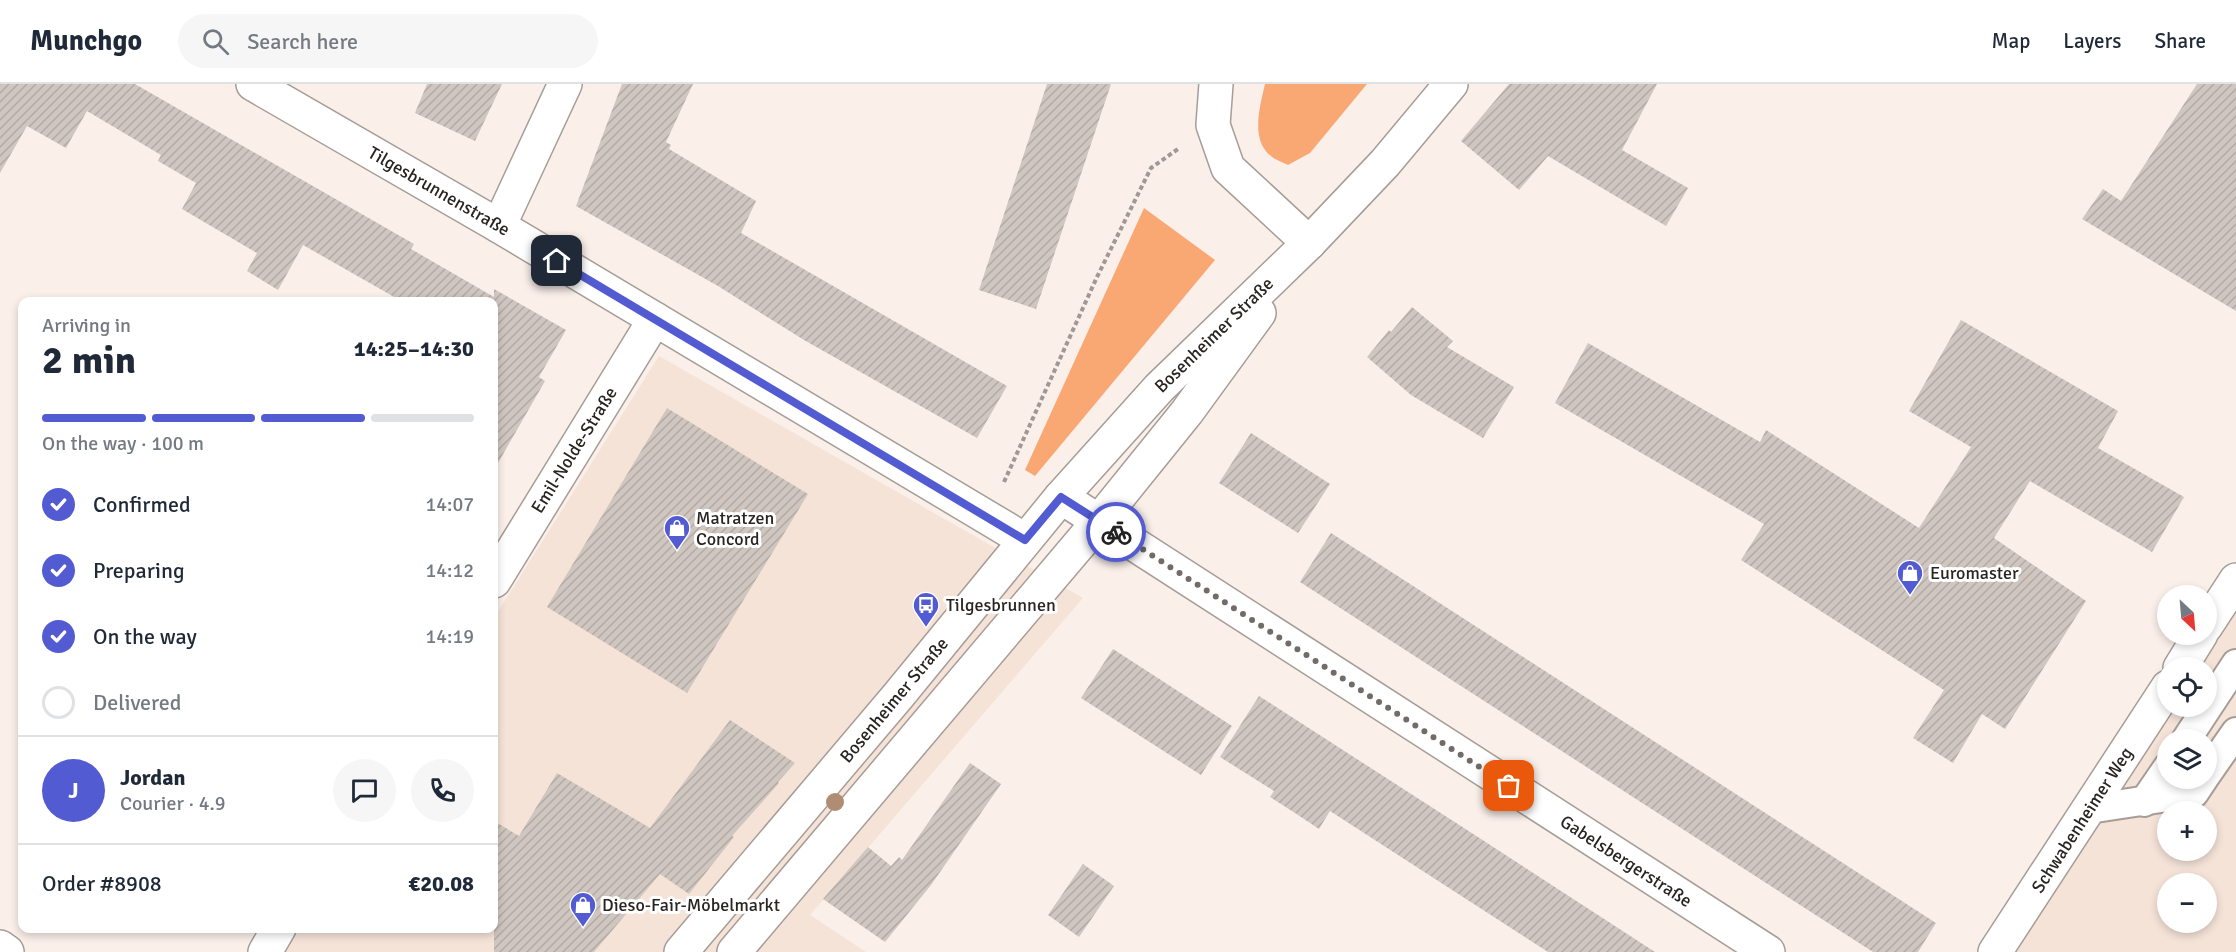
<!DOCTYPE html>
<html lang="en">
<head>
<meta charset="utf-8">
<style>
	:root { --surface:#fff; --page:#f6f6f7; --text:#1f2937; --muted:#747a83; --line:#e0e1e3; --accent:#525bd1 }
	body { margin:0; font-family:Signika,sans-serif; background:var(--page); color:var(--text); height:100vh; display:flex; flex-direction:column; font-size:22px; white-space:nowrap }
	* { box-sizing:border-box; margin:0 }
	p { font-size:20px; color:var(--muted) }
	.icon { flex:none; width:33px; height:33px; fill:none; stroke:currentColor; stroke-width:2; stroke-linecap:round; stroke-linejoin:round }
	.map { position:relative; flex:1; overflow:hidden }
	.panel { position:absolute; left:18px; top:213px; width:480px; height:636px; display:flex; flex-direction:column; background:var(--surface); border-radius:12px; box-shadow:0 3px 9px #0003 }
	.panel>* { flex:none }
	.needle { width:39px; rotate:154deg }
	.buttons { position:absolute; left:2157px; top:501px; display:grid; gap:12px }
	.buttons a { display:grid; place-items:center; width:60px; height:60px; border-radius:50%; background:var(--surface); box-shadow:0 3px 9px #0003; font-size:30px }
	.pin { position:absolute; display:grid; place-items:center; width:51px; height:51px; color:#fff; margin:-26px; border-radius:12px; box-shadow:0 3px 9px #0006 }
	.courier { position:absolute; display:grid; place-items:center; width:60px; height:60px; margin:-30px; border:4px solid #525bd1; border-radius:50%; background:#fff; color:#222; box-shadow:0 2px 8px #0007 }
	.head em { font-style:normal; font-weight:700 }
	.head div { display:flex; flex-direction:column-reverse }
	.head { display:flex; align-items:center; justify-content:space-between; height:102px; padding:0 24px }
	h1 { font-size:39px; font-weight:700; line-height:45px }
	.bar { display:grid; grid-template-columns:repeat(4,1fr); gap:9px 6px; align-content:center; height:72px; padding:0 24px }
	.bar i { height:8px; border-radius:4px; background:var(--line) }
	.bar .current { background:var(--accent) }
	.bar p { grid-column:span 4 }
	.line { display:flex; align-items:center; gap:15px; padding:0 24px; border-top:2px solid var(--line) }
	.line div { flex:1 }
	.round { display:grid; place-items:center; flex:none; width:63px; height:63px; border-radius:32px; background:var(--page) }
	ol { padding:0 24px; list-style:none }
	li { display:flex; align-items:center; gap:18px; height:66px }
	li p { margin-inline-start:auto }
	li .icon { padding:6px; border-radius:50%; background:var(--accent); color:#fff; stroke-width:4 }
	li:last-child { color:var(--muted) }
	li i { width:33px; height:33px; border:3px solid var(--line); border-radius:50% }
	header { display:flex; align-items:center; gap:36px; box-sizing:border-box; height:84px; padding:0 30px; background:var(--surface); border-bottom:2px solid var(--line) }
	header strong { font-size:28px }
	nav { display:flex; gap:33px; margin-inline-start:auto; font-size:21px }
	.search { width:420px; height:54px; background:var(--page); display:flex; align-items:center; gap:15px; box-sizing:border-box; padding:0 21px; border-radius:33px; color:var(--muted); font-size:22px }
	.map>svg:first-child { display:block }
	.built { fill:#f5e3d8; fill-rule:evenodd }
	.grass { fill:#faa873 }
	.building { fill:url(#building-hatch) }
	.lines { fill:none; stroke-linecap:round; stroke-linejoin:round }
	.lane-casing { stroke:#a69d97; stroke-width:32 }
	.street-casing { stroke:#a69d97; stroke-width:36 }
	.secondary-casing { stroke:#a69d97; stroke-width:36 }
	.path { stroke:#a09894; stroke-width:4; stroke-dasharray:4.5 3; stroke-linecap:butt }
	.lane { stroke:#fff; stroke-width:28 }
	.street { stroke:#fff; stroke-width:33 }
	.secondary { stroke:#fff; stroke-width:33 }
	.tree { fill:#af8c73 }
	.done { stroke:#726b68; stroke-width:6; stroke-dasharray:0 10.8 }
	.route { stroke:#525bd1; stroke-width:8 }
	.labels { text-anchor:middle; stroke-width:6; stroke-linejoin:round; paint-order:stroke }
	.street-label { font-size:18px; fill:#282422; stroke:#fff }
	.poi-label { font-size:18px; fill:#282422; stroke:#fff; text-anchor:start }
</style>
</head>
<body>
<header>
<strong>Munchgo</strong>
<div class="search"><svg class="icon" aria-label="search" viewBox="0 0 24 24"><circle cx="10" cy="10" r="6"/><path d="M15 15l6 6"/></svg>Search here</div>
<nav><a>Map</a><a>Layers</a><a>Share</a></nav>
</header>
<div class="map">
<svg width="2236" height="868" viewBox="0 0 2236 868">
	<defs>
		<pattern id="building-hatch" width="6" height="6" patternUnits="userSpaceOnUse" patternTransform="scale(1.5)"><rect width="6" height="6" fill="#d0c6c0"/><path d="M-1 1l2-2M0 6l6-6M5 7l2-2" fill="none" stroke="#b3aaa5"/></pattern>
	</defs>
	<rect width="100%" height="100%" fill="#faefe9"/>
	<g class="built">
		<path d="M 659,272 L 1083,514 L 810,831 L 866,868 L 282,868 L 297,845 L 494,844 L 494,534 Z"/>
		<path d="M 2236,496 L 2236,868 L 1995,868 L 2168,622 L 2206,622 L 2206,584 L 2180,583 ZM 2168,656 L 2206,656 L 2206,694 L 2168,694 ZM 2168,728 L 2206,728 L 2206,766 L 2168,766 ZM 2168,800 L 2206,800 L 2206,838 L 2168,838 Z"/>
	</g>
	<g class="grass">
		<path d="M 1265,0 L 1367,0 L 1310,69 L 1288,81 C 1283,78 1275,76 1271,72 C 1250,56 1260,22 1265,0 Z"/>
		<path d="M 1144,124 L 1215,176 L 1035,392 L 1025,386 Z"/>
	</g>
	<g class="building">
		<path d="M 0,0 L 135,0 L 414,160 L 411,165 L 494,213 L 494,205 L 566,246 L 539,293 L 545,297 L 494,386 L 494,218 L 403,218 L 303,161 L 278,206 L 247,187 L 257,169 L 182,125 L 196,99 L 158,77 L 161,71 L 87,27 L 66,64 L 27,42 L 0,89 Z"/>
		<path d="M 427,0 L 502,0 L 475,57 L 415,29 Z"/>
		<path d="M 622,0 L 693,0 L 666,58 L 671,61 L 669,65 L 756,117 L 741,149 L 1007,302 L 977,354 L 804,256 L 718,202 L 576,122 Z"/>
		<path d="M 1047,0 L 1111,0 L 1036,225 L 979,206 Z"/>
		<path d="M 1509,0 L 1657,0 L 1622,66 L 1688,104 L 1666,142 L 1548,72 L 1519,106 L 1461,57 Z"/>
		<path d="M 2197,0 L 2236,0 L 2236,227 L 2082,135 L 2103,105 L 2121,117 Z"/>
		<path d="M 1412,223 L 1453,257 L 1447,263 L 1514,303 L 1483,354 L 1411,311 L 1367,273 L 1389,246 L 1391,248 Z"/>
		<path d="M 1961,236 L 2118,327 L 2098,364 L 2184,413 L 2152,468 L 2030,397 L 1994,454 L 2086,517 L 2005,645 L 1982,630 L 1953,679 L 1913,654 L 1944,606 L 1741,476 L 1764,440 L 1555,319 L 1588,259 L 1760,358 L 1766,346 L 1919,444 L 1971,363 L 1909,327 Z"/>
		<path d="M 667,324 L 808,410 L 687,609 L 547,523 Z"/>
		<path d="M 1251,349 L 1330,400 L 1298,449 L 1219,399 Z"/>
		<path d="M 1331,449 L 1936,839 L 1918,868 L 1873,868 L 1300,498 Z"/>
		<path d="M 1113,565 L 1232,642 L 1201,691 L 1081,614 Z"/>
		<path d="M 1259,612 L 1464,744 L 1655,868 L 1548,868 L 1330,727 L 1319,745 L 1295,729 L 1270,713 L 1274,707 L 1220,673 Z"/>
		<path d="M 730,636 L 795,679 L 778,698 L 779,699 L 732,752 L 734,753 L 689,810 L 660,790 L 594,868 L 494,868 L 494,737 L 519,752 L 557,689 L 650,744 Z"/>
		<path d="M 970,679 L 1001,700 L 931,801 L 885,858 L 823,815 L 868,763 L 891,782 L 899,773 L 902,776 Z"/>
		<path d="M 1083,780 L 1114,802 L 1079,853 L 1048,831 Z"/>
	</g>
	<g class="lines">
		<g class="lane-casing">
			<g id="lane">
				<path d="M 2186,656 L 2236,580"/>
				<path d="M 2206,691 L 2236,648"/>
				<path d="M 2144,718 L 2168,683"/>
				<path d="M 2089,725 L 2194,709 L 2204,694"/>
			</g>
		</g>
		<g class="street-casing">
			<g id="street">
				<path d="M 253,0 L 499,142 L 1025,456"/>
				<path d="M 1216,0 L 1213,41 L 1228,84 L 1309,159"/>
				<path d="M 499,142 L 565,0"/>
				<path d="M 1061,413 L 1768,868"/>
				<path d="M 494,497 L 655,235"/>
				<path d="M 2206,542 L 2236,496"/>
				<path d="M 2180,584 L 2201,550"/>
				<path d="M 0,863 L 7,868"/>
				<path d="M 265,868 L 279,844"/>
				<path d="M 1995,868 L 2168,603"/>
			</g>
		</g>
		<g class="secondary-casing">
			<g id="secondary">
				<path d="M 681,868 L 898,612 L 1061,413 L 1159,304 L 1309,159 L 1385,79 L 1451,0"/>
				<path d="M 734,868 L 1099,437 L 1187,328 L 1259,229"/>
			</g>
		</g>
		<path class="path" d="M 1004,398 L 1097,193 L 1151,84 L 1178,65"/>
		<use href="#lane" class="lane"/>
		<use href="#street" class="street"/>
		<use href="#secondary" class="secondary"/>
	</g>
	<circle class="tree" cx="835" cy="718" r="9"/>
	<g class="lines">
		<path class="done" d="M 1116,448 L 1509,702"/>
		<path class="route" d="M 557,177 L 1025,456 L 1061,413 L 1116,448"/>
	</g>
	<defs>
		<g id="shop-pin" transform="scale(1.35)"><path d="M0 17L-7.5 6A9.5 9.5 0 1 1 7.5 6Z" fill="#525bd1" stroke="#fff"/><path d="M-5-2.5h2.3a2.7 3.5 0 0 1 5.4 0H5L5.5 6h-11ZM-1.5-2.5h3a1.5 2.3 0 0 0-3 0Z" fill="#fff"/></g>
		<g id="bus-pin" transform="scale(1.35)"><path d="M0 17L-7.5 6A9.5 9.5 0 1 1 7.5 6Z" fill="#525bd1" stroke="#fff"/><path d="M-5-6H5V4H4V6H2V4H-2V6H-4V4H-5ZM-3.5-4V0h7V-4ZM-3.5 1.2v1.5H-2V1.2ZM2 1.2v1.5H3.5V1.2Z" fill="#fff"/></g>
	</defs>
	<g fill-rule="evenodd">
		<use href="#shop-pin" x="677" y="444"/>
		<use href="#shop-pin" x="1910" y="489"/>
		<use href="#bus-pin" x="926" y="521"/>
		<use href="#shop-pin" x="583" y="821"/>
	</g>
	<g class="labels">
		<g class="street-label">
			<text transform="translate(439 107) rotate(30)" y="6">Tilgesbrunnenstraße</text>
			<text transform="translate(1214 251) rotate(-44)" y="6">Bosenheimer Straße</text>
			<text transform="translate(574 366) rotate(-58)" y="6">Emil-Nolde-Straße</text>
			<text transform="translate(894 616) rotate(-50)" y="6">Bosenheimer Straße</text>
			<text transform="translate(2082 736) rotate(-57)" y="6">Schwabenheimer Weg</text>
			<text transform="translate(1626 777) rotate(33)" y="6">Gabelsbergerstraße</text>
		</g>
		<g class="poi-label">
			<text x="696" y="440">Matratzen<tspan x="696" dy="21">Concord</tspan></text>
			<text x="1930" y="495">Euromaster</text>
			<text x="946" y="527">Tilgesbrunnen</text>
			<text x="602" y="827">Dieso-Fair-Möbelmarkt</text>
		</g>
	</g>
</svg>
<div class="buttons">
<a><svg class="needle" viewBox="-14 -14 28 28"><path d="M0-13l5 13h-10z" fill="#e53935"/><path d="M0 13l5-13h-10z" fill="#747a83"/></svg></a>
<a><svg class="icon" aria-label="locate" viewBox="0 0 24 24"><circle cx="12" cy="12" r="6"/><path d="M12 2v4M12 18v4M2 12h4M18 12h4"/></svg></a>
<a><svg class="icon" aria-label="layers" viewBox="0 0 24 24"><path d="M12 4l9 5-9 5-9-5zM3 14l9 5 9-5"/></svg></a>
<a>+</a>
<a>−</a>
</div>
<div class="pin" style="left:1509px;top:702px;background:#ea580c"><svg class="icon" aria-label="bag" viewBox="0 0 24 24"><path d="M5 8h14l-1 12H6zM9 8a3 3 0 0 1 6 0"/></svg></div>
<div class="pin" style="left:557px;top:177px;background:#1f2937"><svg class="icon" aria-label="home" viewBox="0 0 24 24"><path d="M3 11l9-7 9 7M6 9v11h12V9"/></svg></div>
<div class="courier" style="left:1116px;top:448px"><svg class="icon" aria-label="bike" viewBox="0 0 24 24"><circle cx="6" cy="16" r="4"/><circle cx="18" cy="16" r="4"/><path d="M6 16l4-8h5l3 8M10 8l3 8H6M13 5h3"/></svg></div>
<section class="panel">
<div class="head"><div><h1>2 min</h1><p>Arriving in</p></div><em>14:25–14:30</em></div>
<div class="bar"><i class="current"></i><i class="current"></i><i class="current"></i><i></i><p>On the way · 100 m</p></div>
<ol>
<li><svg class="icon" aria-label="check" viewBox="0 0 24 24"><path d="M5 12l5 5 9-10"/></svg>Confirmed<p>14:07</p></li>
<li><svg class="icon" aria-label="check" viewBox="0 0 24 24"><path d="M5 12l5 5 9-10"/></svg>Preparing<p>14:12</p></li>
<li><svg class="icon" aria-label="check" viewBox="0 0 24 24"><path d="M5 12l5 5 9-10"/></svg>On the way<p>14:19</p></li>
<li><i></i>Delivered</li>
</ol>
<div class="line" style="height:108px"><b class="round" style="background:var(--accent);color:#fff">J</b><div><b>Jordan</b><p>Courier · 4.9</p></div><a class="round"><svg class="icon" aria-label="chat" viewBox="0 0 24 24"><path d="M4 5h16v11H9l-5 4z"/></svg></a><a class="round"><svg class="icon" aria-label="phone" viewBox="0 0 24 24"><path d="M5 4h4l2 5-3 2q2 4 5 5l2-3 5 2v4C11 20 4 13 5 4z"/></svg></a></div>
<div class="line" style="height:78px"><div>Order #8908</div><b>€20.08</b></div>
</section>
</div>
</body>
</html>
